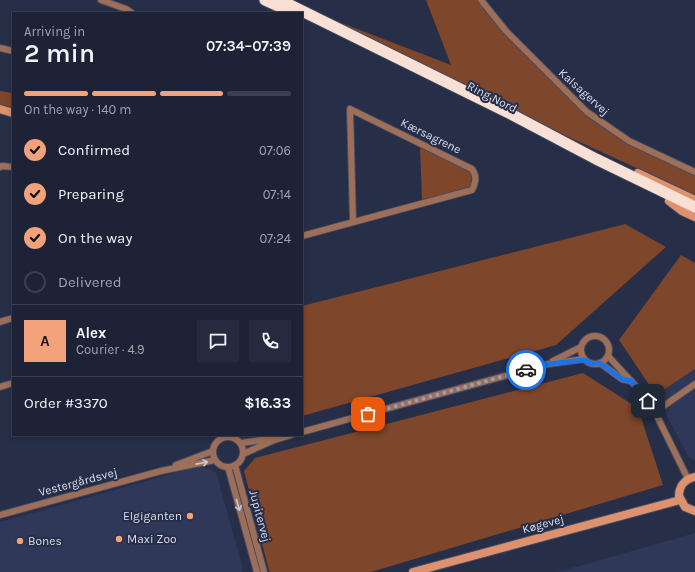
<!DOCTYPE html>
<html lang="en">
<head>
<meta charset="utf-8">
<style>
	:root { --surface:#1d2236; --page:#252a3e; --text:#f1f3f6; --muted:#a0a4ad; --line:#3b3f51; --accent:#f1a27b }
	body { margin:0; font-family:Karla,sans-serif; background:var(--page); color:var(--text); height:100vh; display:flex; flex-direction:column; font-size:15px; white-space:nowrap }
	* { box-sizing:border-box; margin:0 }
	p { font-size:13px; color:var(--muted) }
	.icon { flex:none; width:22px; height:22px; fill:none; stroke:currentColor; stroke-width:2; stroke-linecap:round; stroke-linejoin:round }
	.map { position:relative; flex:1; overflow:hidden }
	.side { position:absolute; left:12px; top:12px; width:291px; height:424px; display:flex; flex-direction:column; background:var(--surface); border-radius:0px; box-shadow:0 2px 6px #0003,0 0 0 1px var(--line) }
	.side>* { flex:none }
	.pin { position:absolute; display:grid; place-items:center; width:34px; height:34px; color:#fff; margin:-17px; border-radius:8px; box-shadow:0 2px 6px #0006 }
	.courier { position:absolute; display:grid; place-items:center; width:40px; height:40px; margin:-20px; border:3px solid #1a73e8; border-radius:50%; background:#fff; color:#222; box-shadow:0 1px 5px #0007 }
	.overview em { font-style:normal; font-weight:600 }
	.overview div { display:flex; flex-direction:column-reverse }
	.overview { display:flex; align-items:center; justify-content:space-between; height:68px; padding:0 12px }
	h1 { font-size:26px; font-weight:600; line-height:30px }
	.bar { display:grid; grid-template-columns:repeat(4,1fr); gap:6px 4px; align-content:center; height:48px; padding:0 12px }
	.bar i { height:5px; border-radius:3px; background:var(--line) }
	.bar .current { background:var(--accent) }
	.bar p { grid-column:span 4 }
	.line { display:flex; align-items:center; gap:10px; padding:0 12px; border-top:1px solid var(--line) }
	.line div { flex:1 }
	.round { display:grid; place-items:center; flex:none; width:42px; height:42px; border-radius:0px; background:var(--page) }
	ol { padding:0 12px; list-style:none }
	li { display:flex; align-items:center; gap:12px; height:44px }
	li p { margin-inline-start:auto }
	li .icon { padding:4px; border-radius:50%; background:var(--accent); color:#111; stroke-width:4 }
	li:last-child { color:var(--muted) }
	li i { width:22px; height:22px; border:2px solid var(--line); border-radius:50% }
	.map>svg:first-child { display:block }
	.built { fill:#2f3858 }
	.green { fill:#7e462a }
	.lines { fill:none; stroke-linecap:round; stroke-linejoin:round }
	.street-casing { stroke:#434a63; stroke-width:8 }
	.secondary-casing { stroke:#434a63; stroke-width:10 }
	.highway-casing { stroke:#434a63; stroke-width:13 }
	.street { stroke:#9e6f58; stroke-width:6 }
	.secondary { stroke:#dd926d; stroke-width:8 }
	.highway { stroke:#f8e0d5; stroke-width:11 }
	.oneway { stroke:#ccc8d0 }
	.done { stroke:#9aa0b4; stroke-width:4; stroke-dasharray:0 7.2 }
	.route { stroke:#1a73e8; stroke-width:5 }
	.poi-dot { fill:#f1a27b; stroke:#272e48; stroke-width:1.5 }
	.labels { text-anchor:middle; stroke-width:4; stroke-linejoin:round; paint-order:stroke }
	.street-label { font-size:12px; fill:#d8deee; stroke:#272e48 }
	.poi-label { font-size:12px; fill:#d8deee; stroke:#272e48; text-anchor:start }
</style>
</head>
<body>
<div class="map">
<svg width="695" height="572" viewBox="0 0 695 572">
	<rect width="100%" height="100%" fill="#272e48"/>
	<g class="built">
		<path d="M 695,369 L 695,460 L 689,458 L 656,395 Z"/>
		<path d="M 200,466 L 216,472 L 243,569 L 242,572 L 0,572 L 0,522 Z"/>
		<path d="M 695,533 L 695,572 L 558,572 Z"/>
	</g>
	<g class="green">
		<path d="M 426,0 L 478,0 L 485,11 L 586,116 L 628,144 L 695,174 L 695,195 L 558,132 L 326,17 L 451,65 Z"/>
		<path d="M 0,91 L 13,93 L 13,109 L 0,105 Z"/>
		<path d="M 420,148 L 470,170 L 473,176 L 470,187 L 422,200 Z"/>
		<path d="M 625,224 L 666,247 L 556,345 L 302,416 L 302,306 Z"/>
		<path d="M 681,255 L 695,263 L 695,369 L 656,395 L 619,340 Z"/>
		<path d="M 583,373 L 638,408 L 663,485 L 371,572 L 271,572 L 269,571 L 244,471 L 255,458 Z"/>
	</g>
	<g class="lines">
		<g class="street-casing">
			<g id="street">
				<path d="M 101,0 L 126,9 L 132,13"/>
				<path d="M 481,0 L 506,31 L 587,112 L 629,141 L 695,172"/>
				<path d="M 0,48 L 13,51"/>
				<path d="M 0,167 L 2,166 L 13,167"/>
				<path d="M 302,236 L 472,190 C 476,182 477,176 472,169 L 350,109 L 353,222"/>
				<path d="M 0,322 L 13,318"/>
				<circle cx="595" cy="350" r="14"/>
				<path d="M 608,356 L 643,394 L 655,412 L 688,479"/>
				<path d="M 553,361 L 581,347"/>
				<path d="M 600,363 L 622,379 L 631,381"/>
				<path d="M 0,387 L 13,383"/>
				<path d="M 655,412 L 695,384"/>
				<path d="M 302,432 L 548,364 L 584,359"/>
				<circle cx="228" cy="452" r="15"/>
				<path d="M 241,443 L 269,439 L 274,440"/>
				<path d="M 243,454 L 274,440 L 291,435"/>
				<path d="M 176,465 L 213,451"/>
				<path d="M 235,465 L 264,572"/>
				<path d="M 228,467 L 257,572"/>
				<path d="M 0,515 L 161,471 L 215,460"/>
			</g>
		</g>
		<g class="secondary-casing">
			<g id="secondary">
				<path d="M 0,109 L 13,113"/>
				<path d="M 638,173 L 695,200"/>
				<path d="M 669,201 L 682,211 L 695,217"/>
				<path d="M 695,477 C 685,479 679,486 679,496 L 685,507 L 695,511"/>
				<path d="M 413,572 L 680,500"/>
			</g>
		</g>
		<g class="highway-casing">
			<g id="highway">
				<path d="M 265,0 L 287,10"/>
				<path d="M 280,0 L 509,113 L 596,159 L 695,207"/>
			</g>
		</g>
		<use href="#street" class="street"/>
		<use href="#secondary" class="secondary"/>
		<use href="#highway" class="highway"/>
	</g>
	<defs><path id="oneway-shaft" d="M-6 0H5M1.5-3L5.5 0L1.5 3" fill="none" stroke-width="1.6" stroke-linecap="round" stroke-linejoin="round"/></defs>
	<g class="oneway">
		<use href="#oneway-shaft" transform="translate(202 463) rotate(-11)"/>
		<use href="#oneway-shaft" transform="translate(238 505) rotate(74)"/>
	</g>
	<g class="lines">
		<path class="done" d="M 368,414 L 526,370"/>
		<path class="route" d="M 526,370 L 548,364 L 584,360 L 592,364 L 600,363 L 622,379 L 631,381 L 648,401"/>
	</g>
	<g class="poi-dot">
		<circle cx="190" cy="516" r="4"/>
		<circle cx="119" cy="539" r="4"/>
		<circle cx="20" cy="541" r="4"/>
	</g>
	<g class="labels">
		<g class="street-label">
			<text transform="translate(584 92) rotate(42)" y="4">Kalsagervej</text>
			<text transform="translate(492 97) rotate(27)" y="4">Ring Nord</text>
			<text transform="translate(431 136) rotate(26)" y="4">Kærsagrene</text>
			<text transform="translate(78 482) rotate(-15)" y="4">Vestergårdsvej</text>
			<text transform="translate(260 516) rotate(75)" y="4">Jupitervej</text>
			<text transform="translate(543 524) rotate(-15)" y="4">Køgevej</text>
		</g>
		<g class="poi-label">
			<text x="182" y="520" text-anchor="end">Elgiganten</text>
			<text x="127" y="543">Maxi Zoo</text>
			<text x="28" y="545">Bones</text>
		</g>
	</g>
</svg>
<div class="pin" style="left:368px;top:414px;background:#ea580c"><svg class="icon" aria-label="bag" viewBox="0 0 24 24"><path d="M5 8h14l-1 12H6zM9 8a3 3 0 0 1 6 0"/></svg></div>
<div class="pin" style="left:648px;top:401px;background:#1f2937"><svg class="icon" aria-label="home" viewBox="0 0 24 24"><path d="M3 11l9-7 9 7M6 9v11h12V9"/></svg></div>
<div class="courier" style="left:526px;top:370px"><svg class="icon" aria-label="car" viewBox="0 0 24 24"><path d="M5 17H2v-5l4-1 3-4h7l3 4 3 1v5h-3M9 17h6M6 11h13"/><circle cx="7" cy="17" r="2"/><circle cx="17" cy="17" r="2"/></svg></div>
<section class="side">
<div class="overview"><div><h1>2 min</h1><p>Arriving in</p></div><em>07:34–07:39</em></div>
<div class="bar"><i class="current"></i><i class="current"></i><i class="current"></i><i></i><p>On the way · 140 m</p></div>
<ol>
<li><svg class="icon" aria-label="check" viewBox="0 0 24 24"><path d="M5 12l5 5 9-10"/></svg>Confirmed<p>07:06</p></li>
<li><svg class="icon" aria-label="check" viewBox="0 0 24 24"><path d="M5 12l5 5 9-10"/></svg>Preparing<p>07:14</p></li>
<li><svg class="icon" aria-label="check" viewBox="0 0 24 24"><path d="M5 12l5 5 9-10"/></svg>On the way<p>07:24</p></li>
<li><i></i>Delivered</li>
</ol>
<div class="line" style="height:72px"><b class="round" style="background:var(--accent);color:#111">A</b><div><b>Alex</b><p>Courier · 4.9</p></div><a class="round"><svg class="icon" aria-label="chat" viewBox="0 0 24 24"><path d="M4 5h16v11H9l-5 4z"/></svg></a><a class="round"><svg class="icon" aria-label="phone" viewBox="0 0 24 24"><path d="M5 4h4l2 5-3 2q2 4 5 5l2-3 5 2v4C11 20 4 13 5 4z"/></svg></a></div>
<div class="line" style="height:52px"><div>Order #3370</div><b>$16.33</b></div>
</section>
</div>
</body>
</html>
